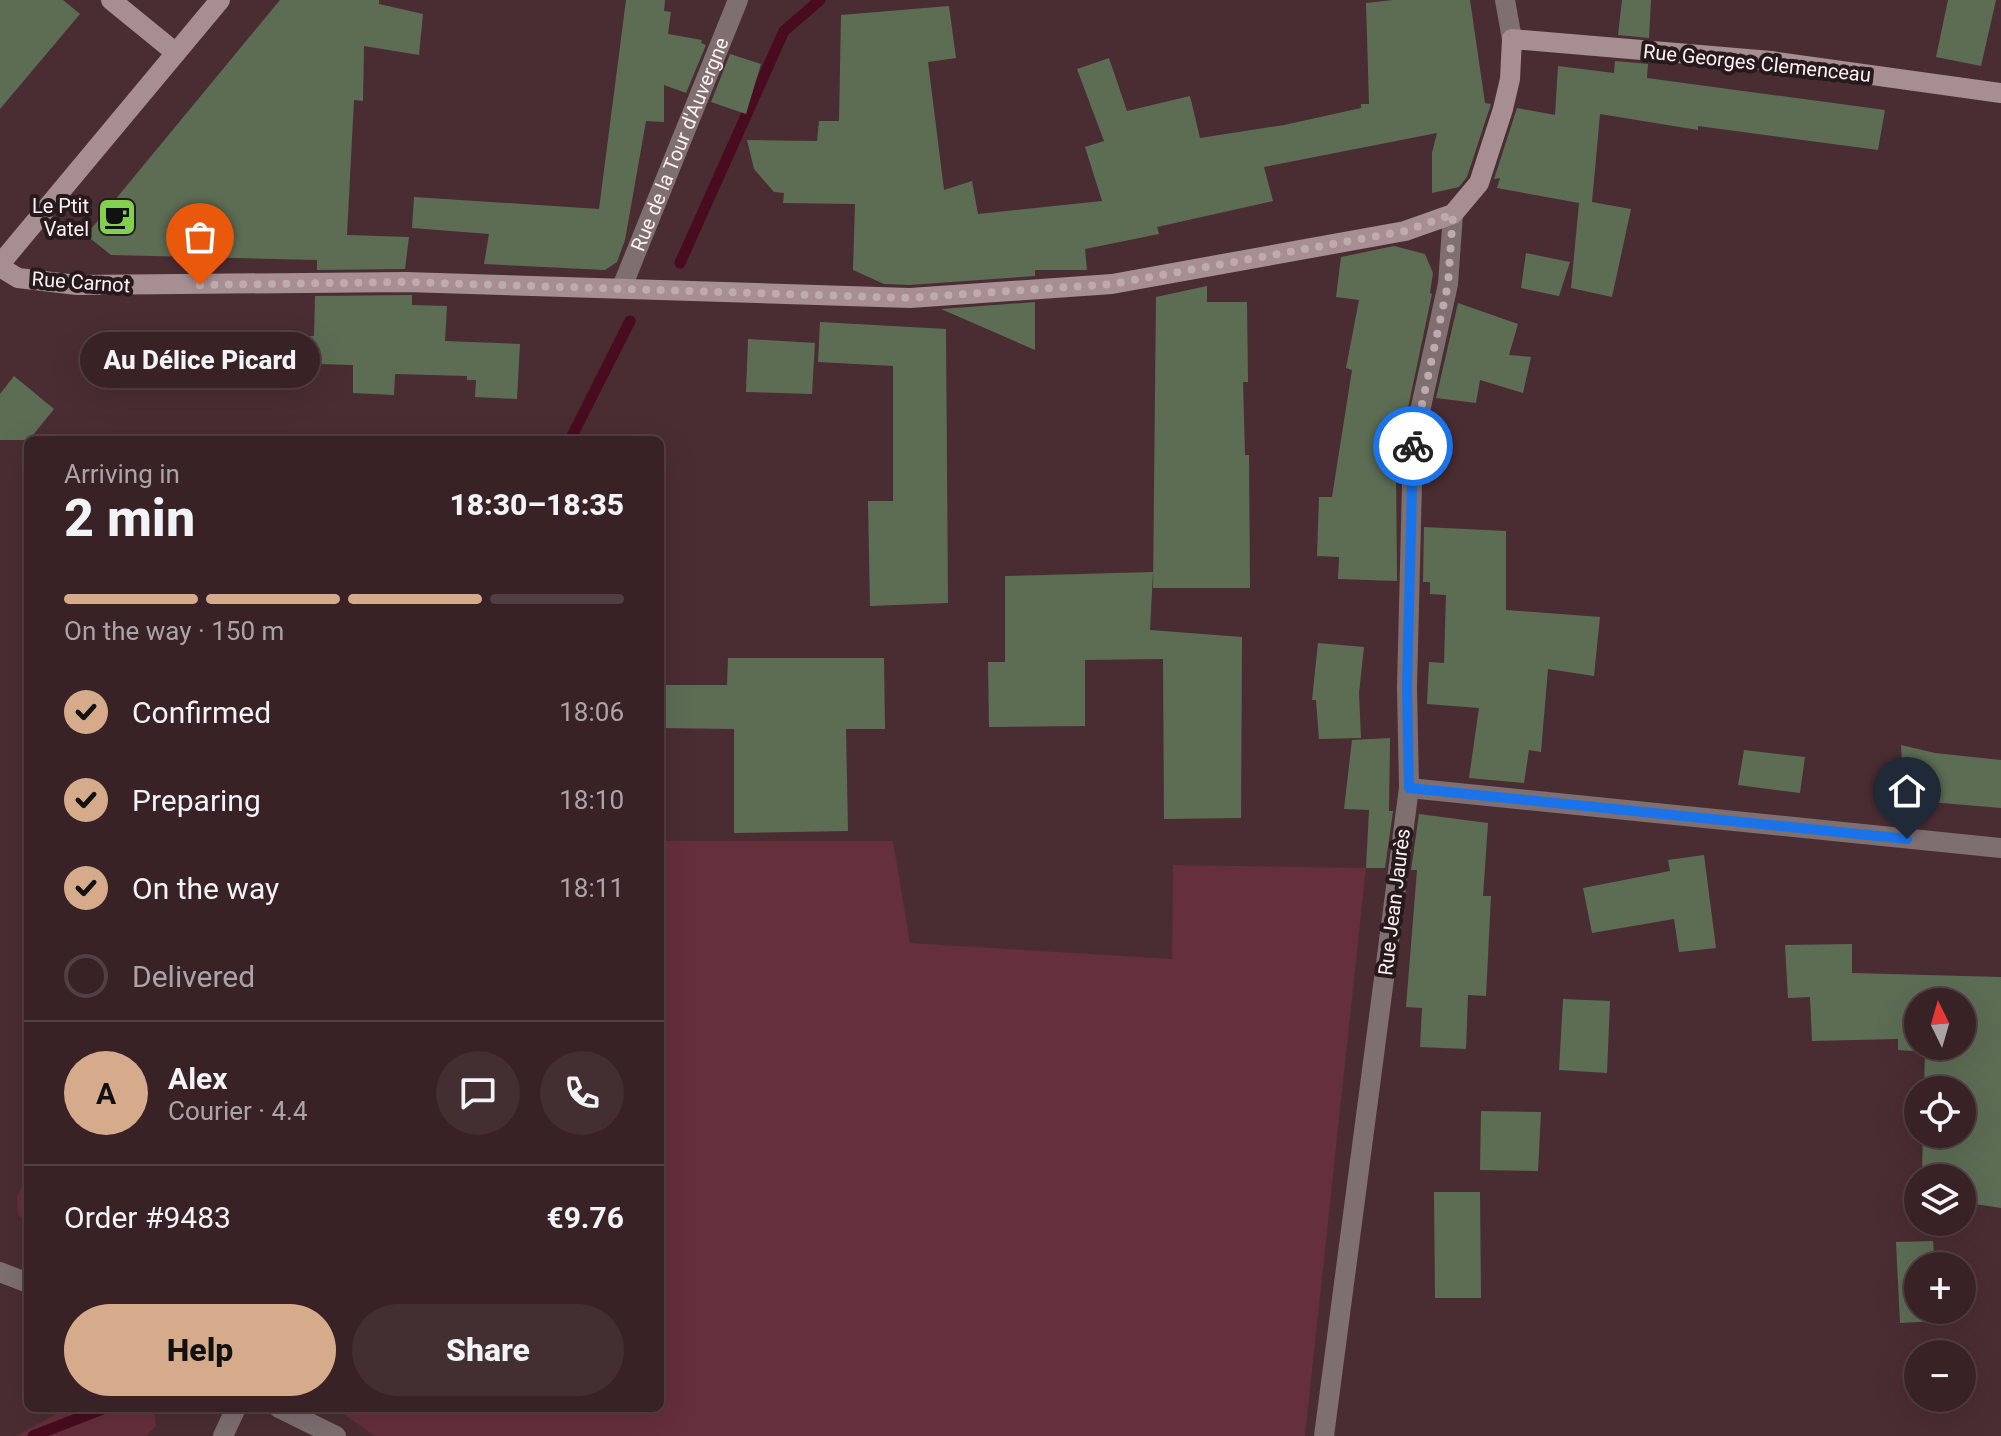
<!DOCTYPE html>
<html lang="en">
<head>
<meta charset="utf-8">
<style>
	:root { --surface:#382226; --page:#432f32; --text:#f1f3f6; --muted:#aba4a7; --line:#523f43; --accent:#d6ab8b }
	body { margin:0; font-family:Roboto,sans-serif; background:var(--page); color:var(--text); height:100vh; display:flex; flex-direction:column; font-size:30px; white-space:nowrap }
	* { box-sizing:border-box; margin:0 }
	p { font-size:26px; color:var(--muted) }
	.icon { flex:none; width:44px; height:44px; fill:none; stroke:currentColor; stroke-width:2; stroke-linecap:round; stroke-linejoin:round }
	.map { position:relative; flex:1; overflow:hidden }
	.drawer { position:absolute; left:24px; top:436px; width:640px; height:976px; display:flex; flex-direction:column; background:var(--surface); border-radius:12px; box-shadow:0 8px 32px #0002,0 0 0 2px var(--line) }
	.drawer>* { flex:none }
	.needle { width:52px; rotate:355deg }
	.buttons { position:absolute; left:1904px; top:988px; display:grid; gap:16px }
	.buttons a { display:grid; place-items:center; width:72px; height:72px; border-radius:50%; background:var(--surface); box-shadow:0 8px 32px #0002,0 0 0 2px var(--line); font-size:40px }
	.pin { position:absolute; display:grid; place-items:center; width:68px; height:68px; color:#fff; margin:-82px -34px; border-radius:50% 50% 50% 0; rotate:-45deg; box-shadow:0 0 8px #0007 }
	.pin .icon { rotate:45deg }
	.courier { position:absolute; display:grid; place-items:center; width:80px; height:80px; margin:-40px; border:6px solid #1a73e8; border-radius:50%; background:#fff; color:#222; box-shadow:0 2px 10px #0007 }
	.bubble { position:absolute; height:56px; border-radius:28px; background:var(--surface); box-shadow:0 8px 32px #0002,0 0 0 2px var(--line); font-size:26px; font-weight:800; line-height:56px; text-align:center }
	.overview em { font-style:normal; font-weight:800 }
	.overview div { display:flex; flex-direction:column-reverse }
	.overview { display:flex; align-items:center; justify-content:space-between; height:136px; padding:0 40px }
	h1 { font-size:52px; font-weight:800; line-height:60px }
	.bar { display:grid; grid-template-columns:repeat(4,1fr); gap:12px 8px; align-content:center; height:96px; padding:0 40px }
	.bar i { height:10px; border-radius:6px; background:var(--line) }
	.bar .current { background:var(--accent) }
	.bar p { grid-column:span 4 }
	.line { display:flex; align-items:center; gap:20px; padding:0 40px; border-top:2px solid var(--line) }
	.line div { flex:1 }
	.round { display:grid; place-items:center; flex:none; width:84px; height:84px; border-radius:42px; background:var(--page) }
	ol { padding:0 40px; list-style:none }
	li { display:flex; align-items:center; gap:24px; height:88px }
	li p { margin-inline-start:auto }
	li .icon { padding:8px; border-radius:50%; background:var(--accent); color:#111; stroke-width:4 }
	li:last-child { color:var(--muted) }
	li i { width:44px; height:44px; border:4px solid var(--line); border-radius:50% }
	.cta { display:flex; gap:16px; margin-top:auto; padding:16px 40px }
	.cta a { flex:1; height:92px; border-radius:48px; background:var(--accent); color:#111; font-size:32px; font-weight:800; line-height:92px; text-align:center }
	.cta a+a { background:var(--page); color:var(--text) }
	.map>svg:first-child { display:block }
	.green { fill:#652f3b }
	.lines { fill:none; stroke-linecap:round; stroke-linejoin:round }
	.stream { stroke:#490b1f; stroke-width:11 }
	.building { fill:#5d6d54; fill-rule:evenodd }
	.lane { stroke:#7e6f71; stroke-width:20 }
	.street { stroke:#7e6f71; stroke-width:20 }
	.secondary { stroke:#a68e92; stroke-width:20 }
	.done { stroke:#bfabae; stroke-width:8; stroke-dasharray:0 14.4 }
	.route { stroke:#1a73e8; stroke-width:10 }
	.labels { text-anchor:middle; stroke-width:8; stroke-linejoin:round; paint-order:stroke }
	.street-label { font-size:20px; fill:#feeff1; stroke:#271a1c }
	.poi-label { font-size:20px; fill:#feeff1; stroke:#271a1c; text-anchor:end }
</style>
</head>
<body>
<div class="map">
<svg width="2001" height="1436" viewBox="0 0 2001 1436">
	<rect width="100%" height="100%" fill="#4a2d33"/>
	<g class="green">
		<path d="M 660,841 L 893,841 L 910,943 L 1172,959 L 1173,865 L 1366,868 L 1305,1436 L 375,1436 L 335,1408 L 660,1408 Z"/>
		<path d="M 28,1175 L 28,1223 L 18,1215 L 17,1196 Z"/>
		<path d="M 67,1408 L 154,1408 L 156,1426 L 146,1436 L 16,1436 Z"/>
	</g>
	<g class="lines">
		<g class="stream">
			<path d="M 680,263 L 784,31 L 820,0"/>
			<path d="M 570,440 L 630,321"/>
			<path d="M 33,1436 L 105,1408"/>
		</g>
	</g>
	<g class="building">
		<path d="M 0,0 L 63,0 L 80,14 L 0,109 Z"/>
		<path d="M 280,0 L 379,0 L 379,4 L 423,14 L 419,55 L 364,46 L 363,101 L 354,100 L 347,235 L 409,237 L 405,269 L 317,270 L 317,260 L 111,255 L 86,235 Z"/>
		<path d="M 626,0 L 665,0 L 664,11 L 671,12 L 668,34 L 702,40 L 701,43 L 706,45 L 686,93 L 664,85 L 664,122 L 646,121 L 625,240 L 617,262 L 605,270 L 484,264 L 489,234 L 412,228 L 414,197 L 599,209 Z"/>
		<path d="M 1393,0 L 1470,0 L 1485,103 L 1491,104 L 1467,177 L 1459,187 L 1432,193 L 1432,153 L 1437,133 L 1264,167 L 1273,201 L 1157,227 L 1159,234 L 1085,249 L 1087,270 L 1035,270 L 1035,276 L 910,285 L 884,284 L 853,270 L 855,204 L 783,203 L 784,193 L 774,192 L 754,169 L 747,140 L 817,141 L 819,121 L 839,121 L 841,15 L 949,6 L 956,58 L 928,62 L 944,190 L 972,181 L 978,214 L 1102,201 L 1085,147 L 1104,141 L 1077,69 L 1109,58 L 1127,111 L 1190,96 L 1200,138 L 1284,125 L 1361,108 L 1361,104 L 1369,104 L 1366,3 Z"/>
		<path d="M 1622,0 L 1651,0 L 1649,38 L 1618,35 Z"/>
		<path d="M 1948,0 L 1996,0 L 1981,66 L 1936,57 Z"/>
		<path d="M 730,54 L 761,64 L 746,114 L 711,102 Z"/>
		<path d="M 1615,61 L 1648,64 L 1647,78 L 1885,110 L 1878,150 L 1698,126 L 1698,130 L 1600,114 L 1592,202 L 1631,209 L 1612,297 L 1571,288 L 1579,203 L 1497,188 L 1500,178 L 1494,179 L 1517,108 L 1555,115 L 1558,66 L 1614,73 Z"/>
		<path d="M 1394,246 L 1425,254 L 1433,273 L 1430,293 L 1432,294 L 1396,465 L 1397,581 L 1338,579 L 1339,557 L 1317,556 L 1319,497 L 1332,497 L 1352,370 L 1346,368 L 1359,300 L 1336,297 L 1341,257 Z"/>
		<path d="M 1526,253 L 1570,262 L 1559,296 L 1521,288 Z"/>
		<path d="M 1207,286 L 1207,302 L 1247,302 L 1248,382 L 1243,382 L 1245,455 L 1249,455 L 1250,588 L 1153,588 L 1156,297 Z"/>
		<path d="M 412,295 L 412,305 L 447,306 L 445,341 L 520,344 L 517,399 L 475,397 L 476,380 L 467,380 L 467,376 L 395,374 L 394,395 L 353,393 L 353,365 L 289,363 L 290,381 L 237,384 L 235,338 L 314,336 L 315,296 Z"/>
		<path d="M 1035,302 L 1035,350 L 941,309 Z"/>
		<path d="M 1458,303 L 1518,324 L 1509,355 L 1531,357 L 1523,393 L 1480,380 L 1476,403 L 1436,398 Z"/>
		<path d="M 820,322 L 946,329 L 948,603 L 870,606 L 868,501 L 893,501 L 893,366 L 818,362 Z"/>
		<path d="M 748,339 L 815,343 L 812,394 L 746,392 Z"/>
		<path d="M 14,376 L 54,409 L 29,440 L 0,440 L 0,394 Z"/>
		<path d="M 1424,527 L 1506,531 L 1506,610 L 1600,617 L 1594,676 L 1548,669 L 1541,752 L 1529,750 L 1524,783 L 1469,778 L 1479,708 L 1427,704 L 1429,662 L 1444,663 L 1446,595 L 1430,594 L 1430,582 L 1423,582 Z"/>
		<path d="M 1153,572 L 1150,630 L 1242,637 L 1241,818 L 1164,819 L 1163,659 L 1085,660 L 1085,726 L 989,727 L 988,662 L 1005,662 L 1005,576 Z"/>
		<path d="M 1318,643 L 1364,647 L 1359,693 L 1361,738 L 1319,739 L 1316,700 L 1312,700 Z"/>
		<path d="M 728,658 L 884,658 L 885,729 L 846,729 L 848,831 L 734,833 L 734,729 L 660,728 L 660,685 L 727,685 Z"/>
		<path d="M 1390,738 L 1389,811 L 1393,811 L 1385,868 L 1366,868 L 1369,810 L 1344,809 L 1352,740 Z"/>
		<path d="M 1901,745 L 1935,753 L 2001,760 L 2001,808 L 1930,802 L 1931,789 L 1903,786 Z"/>
		<path d="M 1744,750 L 1805,757 L 1800,793 L 1738,785 Z"/>
		<path d="M 1419,814 L 1488,823 L 1483,896 L 1491,896 L 1486,996 L 1468,995 L 1466,1049 L 1420,1047 L 1422,1008 L 1406,1007 L 1417,870 L 1411,870 Z"/>
		<path d="M 1704,855 L 1716,948 L 1679,952 L 1674,919 L 1592,933 L 1583,888 L 1670,871 L 1668,860 Z"/>
		<path d="M 1852,944 L 1852,973 L 2001,977 L 2001,1208 L 1962,1202 L 1962,1178 L 1939,1178 L 1939,1172 L 1922,1172 L 1923,1134 L 1962,1134 L 1962,1090 L 1924,1090 L 1925,1052 L 1898,1050 L 1898,1039 L 1812,1041 L 1810,997 L 1788,998 L 1785,945 ZM 1918,1002 L 1962,1002 L 1962,1046 L 1918,1046 Z"/>
		<path d="M 1563,999 L 1610,1001 L 1607,1073 L 1559,1070 Z"/>
		<path d="M 1481,1111 L 1541,1112 L 1538,1171 L 1480,1170 Z"/>
		<path d="M 1434,1192 L 1480,1192 L 1481,1298 L 1435,1298 Z"/>
		<path d="M 1933,1241 L 1935,1266 L 1918,1266 L 1918,1310 L 1938,1310 L 1938,1321 L 1900,1323 L 1896,1242 Z"/>
	</g>
	<g class="lines">
		<path class="lane" d="M 223,1436 L 236,1408"/>
		<g class="street">
			<path d="M 1505,0 L 1512,39"/>
			<path id="s1" d="M 622,287 L 738,0"/>
			<path d="M 1409,788 L 2001,848"/>
			<path d="M 0,1272 L 28,1283"/>
			<path d="M 279,1408 L 336,1436"/>
			<path d="M 1324,1436 L 1409,788 L 1407,687 L 1413,443 L 1448,284 L 1453,214"/>
		</g>
		<g class="secondary">
			<path d="M 111,0 L 176,53"/>
			<path d="M 0,264 L 220,0"/>
			<path d="M 0,267 L 18,278 L 77,285 L 406,282 L 910,298 L 1112,284 L 1405,231 L 1453,214 L 1479,183 L 1503,109 L 1510,79 L 1512,39 L 1771,61 L 2001,93"/>
		</g>
	</g>
	<g class="lines">
		<path class="done" d="M 200,285 L 406,282 L 910,298 L 1112,284 L 1405,231 L 1453,214 L 1448,284 L 1413,446"/>
		<path class="route" d="M 1413,446 L 1407,687 L 1409,788 L 1907,839"/>
	</g>
	<defs>
		<g id="cafe-square" transform="scale(2)"><rect x="-9" y="-9" width="18" height="18" rx="4" fill="#82d04f" stroke="#271a1c"/><path d="M-5.5-4.5H6V0H3Q3 3.5 0 3.5H-2.5Q-5.5 3.5-5.5 0ZM3-3.2v2h1.7v-2ZM-6 4.5H4V6H-6Z" fill="#111"/></g>
	</defs>
	<g fill-rule="evenodd">
		<use href="#cafe-square" x="117" y="217"/>
	</g>
	<g class="labels">
		<g class="street-label">
			<text transform="translate(1757 63) rotate(6)" y="7">Rue Georges Clemenceau</text>
			<text dy="7" stroke="none"><textPath href="#s1" startOffset="154">Rue de la Tour d'Auvergne</textPath></text>
			<text transform="translate(81 282) rotate(4)" y="7">Rue Carnot</text>
			<text transform="translate(1394 902) rotate(-83)" y="7">Rue Jean Jaurès</text>
		</g>
		<g class="poi-label">
			<text x="89" y="213">Le Ptit<tspan x="89" dy="23">Vatel</tspan></text>
		</g>
	</g>
</svg>
<div class="buttons">
<a><svg class="needle" viewBox="-14 -14 28 28"><path d="M0-13l5 13h-10z" fill="#e53935"/><path d="M0 13l5-13h-10z" fill="#aba4a7"/></svg></a>
<a><svg class="icon" aria-label="locate" viewBox="0 0 24 24"><circle cx="12" cy="12" r="6"/><path d="M12 2v4M12 18v4M2 12h4M18 12h4"/></svg></a>
<a><svg class="icon" aria-label="layers" viewBox="0 0 24 24"><path d="M12 4l9 5-9 5-9-5zM3 14l9 5 9-5"/></svg></a>
<a>+</a>
<a>−</a>
</div>
<div class="pin" style="left:200px;top:285px;background:#ea580c"><svg class="icon" aria-label="bag" viewBox="0 0 24 24"><path d="M5 8h14l-1 12H6zM9 8a3 3 0 0 1 6 0"/></svg></div>
<div class="pin" style="left:1907px;top:839px;background:#1f2937"><svg class="icon" aria-label="home" viewBox="0 0 24 24"><path d="M3 11l9-7 9 7M6 9v11h12V9"/></svg></div>
<div class="courier" style="left:1413px;top:446px"><svg class="icon" aria-label="bike" viewBox="0 0 24 24"><circle cx="6" cy="16" r="4"/><circle cx="18" cy="16" r="4"/><path d="M6 16l4-8h5l3 8M10 8l3 8H6M13 5h3"/></svg></div>
<div class="bubble" style="left:80px;top:332px;width:240px">Au Délice Picard</div>
<section class="drawer">
<div class="overview"><div><h1>2 min</h1><p>Arriving in</p></div><em>18:30–18:35</em></div>
<div class="bar"><i class="current"></i><i class="current"></i><i class="current"></i><i></i><p>On the way · 150 m</p></div>
<ol>
<li><svg class="icon" aria-label="check" viewBox="0 0 24 24"><path d="M5 12l5 5 9-10"/></svg>Confirmed<p>18:06</p></li>
<li><svg class="icon" aria-label="check" viewBox="0 0 24 24"><path d="M5 12l5 5 9-10"/></svg>Preparing<p>18:10</p></li>
<li><svg class="icon" aria-label="check" viewBox="0 0 24 24"><path d="M5 12l5 5 9-10"/></svg>On the way<p>18:11</p></li>
<li><i></i>Delivered</li>
</ol>
<div class="line" style="height:144px"><b class="round" style="background:var(--accent);color:#111">A</b><div><b>Alex</b><p>Courier · 4.4</p></div><a class="round"><svg class="icon" aria-label="chat" viewBox="0 0 24 24"><path d="M4 5h16v11H9l-5 4z"/></svg></a><a class="round"><svg class="icon" aria-label="phone" viewBox="0 0 24 24"><path d="M5 4h4l2 5-3 2q2 4 5 5l2-3 5 2v4C11 20 4 13 5 4z"/></svg></a></div>
<div class="line" style="height:104px"><div>Order #9483</div><b>€9.76</b></div>
<div class="cta"><a>Help</a><a>Share</a></div>
</section>
</div>
</body>
</html>
